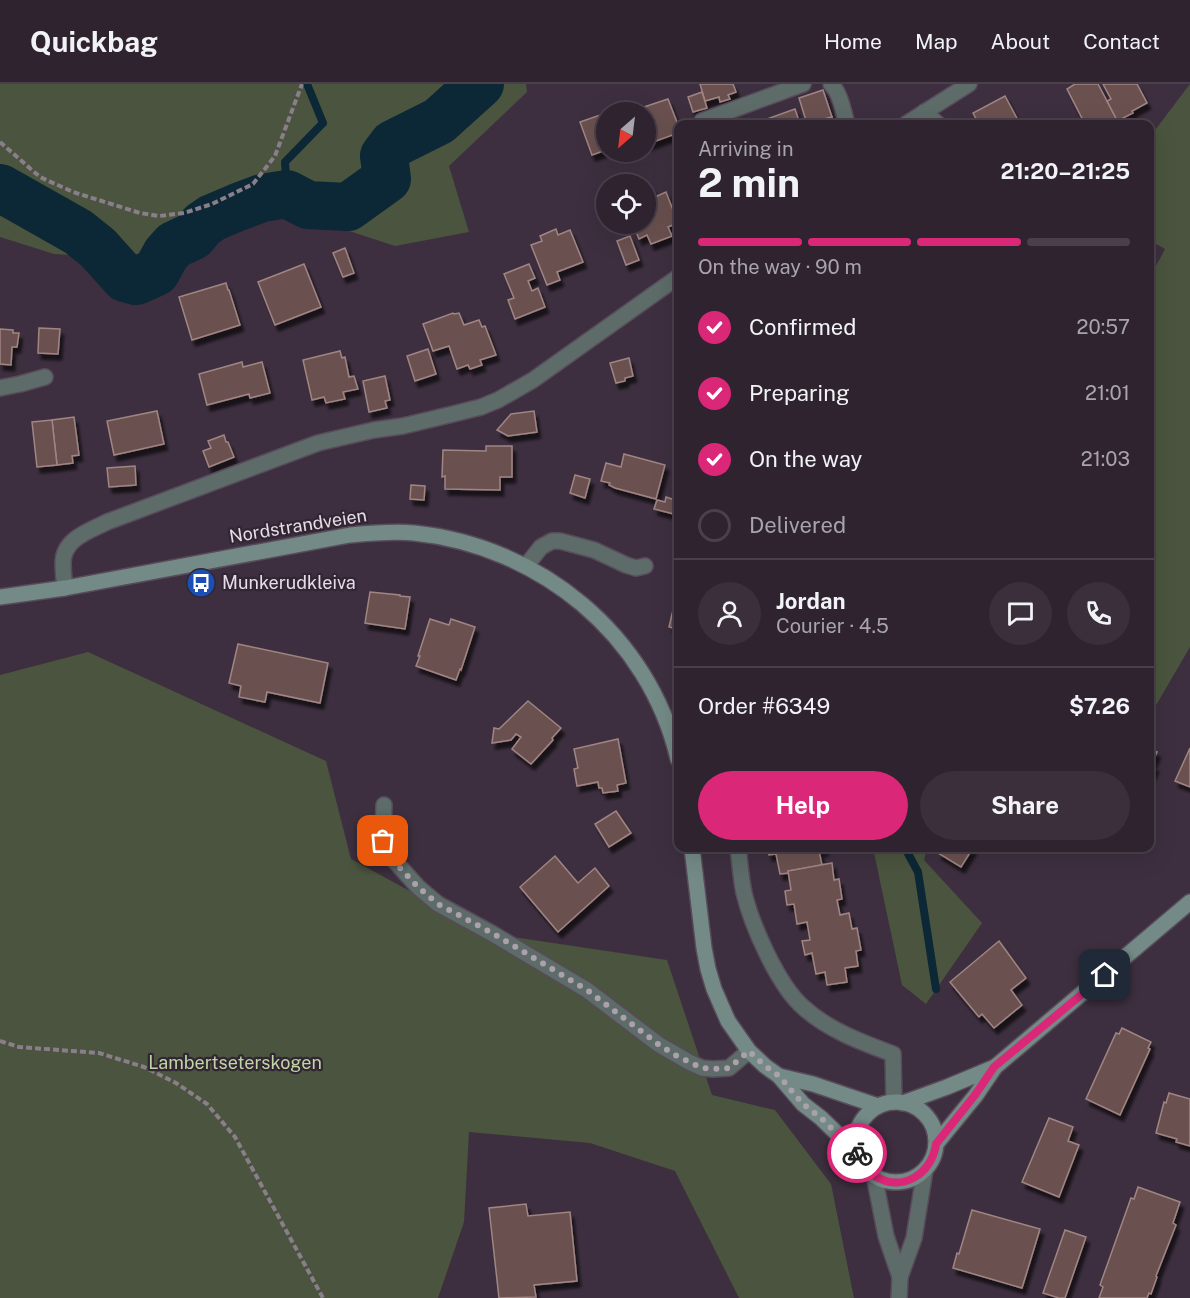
<!DOCTYPE html>
<html lang="en">
<head>
<meta charset="utf-8">
<style>
	:root { --surface:#2e232f; --page:#3a2f3b; --text:#f1f3f6; --muted:#a7a4aa; --line:#49404b; --accent:#db2777 }
	body { margin:0; font-family:"Public Sans",sans-serif; background:var(--page); color:var(--text); height:100vh; display:flex; flex-direction:column; font-size:22px; white-space:nowrap }
	* { box-sizing:border-box; margin:0 }
	p { font-size:20px; color:var(--muted) }
	.icon { flex:none; width:33px; height:33px; fill:none; stroke:currentColor; stroke-width:2; stroke-linecap:round; stroke-linejoin:round }
	.map { position:relative; flex:1; overflow:hidden }
	.drawer { position:absolute; left:674px; top:36px; width:480px; height:732px; display:flex; flex-direction:column; background:var(--surface); border-radius:12px; box-shadow:0 6px 24px #0002,0 0 0 2px var(--line) }
	.drawer>* { flex:none }
	.needle { width:39px; rotate:208deg }
	.tools { position:absolute; left:596px; top:18px; display:grid; gap:12px }
	.tools a { display:grid; place-items:center; width:60px; height:60px; border-radius:50%; background:var(--surface); box-shadow:0 6px 24px #0002,0 0 0 2px var(--line); font-size:30px }
	.pin { position:absolute; display:grid; place-items:center; width:51px; height:51px; color:#fff; margin:-26px; border-radius:12px; box-shadow:0 3px 9px #0006 }
	.courier { position:absolute; display:grid; place-items:center; width:60px; height:60px; margin:-30px; border:4px solid #db2777; border-radius:50%; background:#fff; color:#222; box-shadow:0 2px 8px #0007 }
	.summary em { font-style:normal; font-weight:700 }
	.summary div { display:flex; flex-direction:column-reverse }
	.summary { display:flex; align-items:center; justify-content:space-between; height:102px; padding:0 24px }
	h1 { font-size:39px; font-weight:700; line-height:45px }
	.bar { display:grid; grid-template-columns:repeat(4,1fr); gap:9px 6px; align-content:center; height:72px; padding:0 24px }
	.bar i { height:8px; border-radius:4px; background:var(--line) }
	.bar .selected { background:var(--accent) }
	.bar p { grid-column:span 4 }
	.line { display:flex; align-items:center; gap:15px; padding:0 24px; border-top:2px solid var(--line) }
	.line div { flex:1 }
	.round { display:grid; place-items:center; flex:none; width:63px; height:63px; border-radius:32px; background:var(--page) }
	ol { padding:0 24px; list-style:none }
	li { display:flex; align-items:center; gap:18px; height:66px }
	li p { margin-inline-start:auto }
	li .icon { padding:6px; border-radius:50%; background:var(--accent); color:#fff; stroke-width:4 }
	li:last-child { color:var(--muted) }
	li i { width:33px; height:33px; border:3px solid var(--line); border-radius:50% }
	.cta { display:flex; gap:12px; margin-top:auto; padding:12px 24px }
	.cta a { flex:1; height:69px; border-radius:36px; background:var(--accent); color:#fff; font-size:24px; font-weight:700; line-height:69px; text-align:center }
	.cta a+a { background:var(--page); color:var(--text) }
	header { display:flex; align-items:center; gap:36px; box-sizing:border-box; height:84px; padding:0 30px; background:var(--surface); border-bottom:2px solid var(--line) }
	header strong { font-size:28px }
	nav { display:flex; gap:33px; margin-inline-start:auto; font-size:21px }
	.map>svg:first-child { display:block }
	.green { fill:#4a543e }
	.lines { fill:none; stroke-linecap:round; stroke-linejoin:round }
	.stream { stroke:#0c2735; stroke-width:8 }
	.river { stroke:#0c2735; stroke-width:48 }
	.building { fill:#6a5150; stroke:#a08583; stroke-width:1.5; filter:url(#shadow) }
	.service-casing { stroke:#584b5a; stroke-width:18 }
	.minor-casing { stroke:#584b5a; stroke-width:18 }
	.tertiary-casing { stroke:#584b5a; stroke-width:18 }
	.secondary-casing { stroke:#584b5a; stroke-width:18 }
	.path { stroke:#8a7e8b; stroke-width:4; stroke-dasharray:6 3; stroke-linecap:butt }
	.service { stroke:#5d6c69; stroke-width:15 }
	.minor { stroke:#5d6c69; stroke-width:15 }
	.tertiary { stroke:#5d6c69; stroke-width:15 }
	.secondary { stroke:#738a86; stroke-width:15 }
	.done { stroke:#aba0ac; stroke-width:6; stroke-dasharray:0 10.8 }
	.route { stroke:#db2777; stroke-width:8 }
	.labels { text-anchor:middle; stroke-width:4.5; stroke-linejoin:round; paint-order:stroke }
	.street-label { font-size:18px; fill:#e6dde7; stroke:#322534 }
	.poi-label { font-size:18px; fill:#e6dde7; stroke:#322534; text-anchor:start }
	.park-label { font-size:18px; fill:#bfd5a3; stroke:#322534 }
</style>
</head>
<body>
<header>
<strong>Quickbag</strong>
<nav><a>Home</a><a>Map</a><a>About</a><a>Contact</a></nav>
</header>
<div class="map">
<svg width="1190" height="1214" viewBox="0 0 1190 1214">
	<defs>
		<filter id="shadow"><feDropShadow dx="3.5" dy="6" stdDeviation="1.5" flood-color="#0009"/></filter>
	</defs>
	<rect width="100%" height="100%" fill="#3d2f3f"/>
	<g class="green">
		<path d="M 0,0 L 526,0 L 527,8 L 449,82 L 469,148 L 395,162 L 273,122 L 134,175 L 54,170 L 0,153 Z"/>
		<path d="M 1190,0 L 1190,563 L 1155,623 L 1149,622 L 1149,195 L 1165,165 L 1149,156 L 1149,54 Z"/>
		<path d="M 88,568 L 326,677 L 351,775 L 487,849 L 667,876 L 712,1011 L 775,1026 L 831,1100 L 854,1214 L 739,1214 L 675,1087 L 590,1059 L 469,1048 L 464,1138 L 438,1214 L 0,1214 L 0,591 Z"/>
		<path d="M 873,764 L 927,764 L 924,776 L 982,839 L 926,920 L 902,901 Z"/>
	</g>
	<g class="lines">
		<g class="stream">
			<path d="M 287,110 L 285,78 L 323,39 L 307,0"/>
			<path d="M 905,764 L 918,788 L 936,905"/>
		</g>
		<path class="river" d="M 0,104 L 78,148 L 98,164 L 125,194 L 136,197 L 156,188 L 166,170 L 174,161 L 193,152 L 202,141 L 212,134 L 238,123 L 262,114 L 287,110 L 308,121 L 348,123 L 387,95 L 384,72 L 393,60 L 439,37 L 480,0"/>
	</g>
	<g class="building">
		<path d="M 700,0 L 733,0 L 736,8 L 728,11 L 730,15 L 720,18 L 719,13 L 705,17 Z"/>
		<path d="M 1075,0 L 1098,0 L 1118,38 L 1113,40 L 1085,40 L 1067,5 Z"/>
		<path d="M 1103,0 L 1137,0 L 1147,19 L 1132,27 L 1133,29 L 1119,36 L 1121,39 L 1113,40 L 1118,38 L 1107,17 L 1111,15 Z"/>
		<path d="M 823,6 L 832,33 L 807,40 L 799,14 Z"/>
		<path d="M 702,8 L 707,24 L 693,28 L 688,13 Z"/>
		<path d="M 1005,12 L 1020,40 L 979,40 L 973,29 Z"/>
		<path d="M 668,15 L 678,41 L 678,49 L 645,61 L 645,28 L 629,28 Z"/>
		<path d="M 795,25 L 800,40 L 768,40 L 767,35 Z"/>
		<path d="M 606,29 L 606,66 L 592,71 L 580,38 Z"/>
		<path d="M 832,33 L 834,40 L 807,40 Z"/>
		<path d="M 652,104 L 655,113 L 666,108 L 678,139 L 668,143 L 672,152 L 651,160 L 647,151 L 639,155 L 633,140 L 645,140 L 645,107 Z"/>
		<path d="M 556,145 L 558,151 L 570,146 L 583,178 L 557,188 L 560,196 L 547,201 L 531,161 L 542,157 L 540,152 Z"/>
		<path d="M 630,152 L 639,176 L 626,181 L 617,157 Z"/>
		<path d="M 345,164 L 354,189 L 343,193 L 333,169 Z"/>
		<path d="M 304,180 L 321,223 L 275,241 L 258,198 Z"/>
		<path d="M 529,180 L 535,194 L 528,197 L 532,207 L 538,204 L 545,223 L 515,235 L 508,216 L 514,214 L 504,190 Z"/>
		<path d="M 226,199 L 228,206 L 229,206 L 240,241 L 192,256 L 179,213 Z"/>
		<path d="M 453,229 L 454,230 L 459,229 L 464,241 L 479,236 L 482,243 L 485,242 L 496,271 L 480,276 L 482,281 L 470,285 L 468,281 L 457,285 L 449,262 L 433,267 L 423,240 Z"/>
		<path d="M 39,244 L 60,245 L 58,270 L 38,269 Z"/>
		<path d="M 0,245 L 13,246 L 13,249 L 19,249 L 17,263 L 12,263 L 11,281 L 0,280 Z"/>
		<path d="M 428,265 L 436,290 L 415,297 L 407,272 Z"/>
		<path d="M 340,267 L 342,274 L 345,273 L 349,293 L 354,292 L 358,305 L 343,308 L 345,315 L 326,319 L 324,313 L 312,316 L 303,276 Z"/>
		<path d="M 629,274 L 633,292 L 625,294 L 625,297 L 616,299 L 610,279 Z"/>
		<path d="M 242,278 L 243,283 L 262,278 L 270,309 L 250,314 L 249,310 L 207,321 L 199,290 Z"/>
		<path d="M 385,292 L 390,316 L 385,317 L 387,324 L 369,328 L 363,297 Z"/>
		<path d="M 157,327 L 164,360 L 114,371 L 107,337 Z"/>
		<path d="M 534,327 L 537,348 L 508,352 L 497,346 L 511,330 Z"/>
		<path d="M 74,333 L 79,371 L 72,372 L 73,379 L 57,381 L 52,336 Z"/>
		<path d="M 52,336 L 57,381 L 37,383 L 32,338 Z"/>
		<path d="M 224,351 L 226,358 L 228,358 L 234,373 L 209,383 L 203,367 L 211,364 L 208,357 Z"/>
		<path d="M 486,362 L 512,362 L 512,393 L 500,393 L 500,406 L 445,405 L 445,392 L 442,393 L 443,366 L 486,367 Z"/>
		<path d="M 624,370 L 665,381 L 656,415 L 615,404 L 609,401 L 610,399 L 601,397 L 606,379 L 621,383 Z"/>
		<path d="M 135,382 L 136,401 L 109,403 L 107,384 Z"/>
		<path d="M 575,391 L 590,395 L 585,414 L 570,409 Z"/>
		<path d="M 411,401 L 425,402 L 424,416 L 410,415 Z"/>
		<path d="M 666,413 L 678,417 L 674,430 L 654,425 L 657,416 L 665,418 Z"/>
		<path d="M 678,505 L 678,545 L 669,543 Z"/>
		<path d="M 370,508 L 400,511 L 400,512 L 410,513 L 405,545 L 365,539 Z"/>
		<path d="M 430,535 L 449,541 L 451,535 L 475,543 L 461,586 L 460,585 L 456,596 L 416,582 L 420,572 L 418,572 Z"/>
		<path d="M 238,560 L 328,579 L 320,619 L 267,608 L 265,618 L 239,613 L 241,602 L 229,599 Z"/>
		<path d="M 528,617 L 561,644 L 552,654 L 553,656 L 531,680 L 512,665 L 521,653 L 516,650 L 511,656 L 492,659 L 494,644 L 499,645 Z"/>
		<path d="M 618,655 L 626,699 L 617,701 L 618,707 L 603,709 L 602,704 L 599,704 L 598,698 L 577,702 L 574,685 L 578,684 L 574,665 Z"/>
		<path d="M 1190,664 L 1190,703 L 1175,697 Z"/>
		<path d="M 1149,665 L 1157,668 L 1151,681 L 1155,682 L 1149,696 Z"/>
		<path d="M 616,727 L 631,749 L 609,763 L 595,740 Z"/>
		<path d="M 768,764 L 824,764 L 825,766 L 819,767 L 822,781 L 788,787 L 789,789 L 780,790 L 776,770 L 769,771 Z"/>
		<path d="M 941,764 L 973,764 L 961,783 L 938,769 Z"/>
		<path d="M 555,772 L 578,799 L 595,784 L 609,802 L 558,848 L 520,803 Z"/>
		<path d="M 832,779 L 834,796 L 839,795 L 842,815 L 837,816 L 840,831 L 849,829 L 852,845 L 857,844 L 861,866 L 856,867 L 858,882 L 845,884 L 847,898 L 827,901 L 825,888 L 816,890 L 812,869 L 805,871 L 802,857 L 810,856 L 807,838 L 797,840 L 794,820 L 787,821 L 785,807 L 791,806 L 788,787 Z"/>
		<path d="M 999,857 L 1026,894 L 1011,906 L 1022,921 L 994,944 L 982,930 L 979,933 L 950,898 Z"/>
		<path d="M 1122,944 L 1151,958 L 1148,964 L 1150,965 L 1120,1031 L 1086,1015 L 1116,949 L 1119,950 Z"/>
		<path d="M 1169,1009 L 1190,1015 L 1190,1062 L 1176,1058 L 1177,1055 L 1156,1049 L 1164,1018 L 1166,1019 Z"/>
		<path d="M 1049,1034 L 1073,1043 L 1068,1057 L 1079,1061 L 1059,1113 L 1022,1098 Z"/>
		<path d="M 1138,1103 L 1180,1118 L 1173,1139 L 1176,1141 L 1156,1192 L 1157,1193 L 1151,1210 L 1149,1209 L 1147,1214 L 1099,1214 L 1103,1203 L 1100,1201 L 1131,1114 L 1134,1115 Z"/>
		<path d="M 526,1120 L 528,1132 L 570,1128 L 577,1197 L 534,1201 L 536,1213 L 499,1214 L 489,1124 Z"/>
		<path d="M 972,1126 L 1040,1145 L 1022,1204 L 953,1184 L 957,1169 L 959,1170 Z"/>
		<path d="M 1065,1146 L 1086,1153 L 1065,1214 L 1059,1214 L 1043,1209 Z"/>
	</g>
	<g class="lines">
		<g class="service-casing">
			<g id="service">
				<path d="M 831,0 C 841,10 843,27 847,40"/>
				<path d="M 924,28 L 938,40"/>
				<path d="M 702,37 L 803,0"/>
				<path d="M 526,482 L 541,463 L 552,457 L 560,457 L 594,466 L 626,481 L 636,484 L 645,482"/>
				<path d="M 384,721 L 383,757 L 392,774 L 418,803 L 438,820 L 493,850 L 587,906 L 658,960 L 689,978 L 702,984 L 713,985 L 729,984 L 749,967"/>
				<path d="M 738,764 C 740,779 741,795 744,809 C 752,842 778,901 803,923 C 828,946 861,958 893,970 L 894,1018"/>
			</g>
		</g>
		<g class="minor-casing">
			<g id="minor">
				<path d="M 906,40 L 969,0"/>
				<path d="M 0,304 L 20,300 L 45,293"/>
				<path d="M 65,504 C 64,496 63,488 63,479 C 63,455 89,447 107,438 L 318,359 L 374,346 L 403,342 L 453,330 L 481,323 L 498,316 L 533,296 L 678,193"/>
			</g>
		</g>
		<g class="tertiary-casing">
			<g id="tertiary">
				<path d="M 874,1091 L 886,1152 L 900,1193"/>
				<path d="M 899,1214 L 900,1193 L 914,1154 L 925,1086"/>
			</g>
		</g>
		<g class="secondary-casing">
			<g id="secondary">
				<path d="M 0,513 L 65,504 L 350,451 C 371,449 393,447 414,449 C 540,462 649,551 678,675"/>
				<path d="M 692,764 L 704,864 L 708,885 L 714,905 L 728,937 L 749,967 L 765,982 L 779,992 L 803,1020 L 821,1034 L 858,1070"/>
				<path d="M 779,992 L 813,1000 L 878,1022"/>
				<circle cx="896" cy="1058" r="40"/>
				<path d="M 903,1019 L 947,1003 L 995,983"/>
				<path d="M 936,1060 L 976,1011 L 995,983 L 1190,818"/>
			</g>
		</g>
		<g class="path">
			<path d="M 0,58 L 40,93 L 73,108 L 140,129 L 159,132 L 184,129 L 212,120 L 253,100 L 275,72 L 302,0"/>
			<path d="M 0,957 L 19,963 L 99,969 L 144,983 L 176,999 L 207,1020 L 235,1053 L 323,1214"/>
		</g>
		<use href="#service" class="service"/>
		<use href="#minor" class="minor"/>
		<use href="#tertiary" class="tertiary"/>
		<use href="#secondary" class="secondary"/>
	</g>
	<g class="lines">
		<path class="done" d="M 383,757 L 392,774 L 399,783 L 418,803 L 438,820 L 494,850 L 587,906 L 658,960 L 675,971 L 702,984 L 722,985 L 729,984 L 749,967 L 765,982 L 779,992 L 803,1020 L 821,1034 L 857,1069"/>
		<path class="route" d="M 857,1069 C 862,1077 866,1086 875,1092 C 902,1109 932,1090 936,1060 L 975,1011 L 994,983 L 1105,891"/>
	</g>
	<defs>
		<g id="bus-disc" transform="scale(1.5)"><circle r="9.5" fill="#1a4fb4" stroke="#322534"/><path d="M-5-6H5V4H4V6H2V4H-2V6H-4V4H-5ZM-3.5-4V0h7V-4ZM-3.5 1.2v1.5H-2V1.2ZM2 1.2v1.5H3.5V1.2Z" fill="#fff"/></g>
	</defs>
	<g fill-rule="evenodd">
		<use href="#bus-disc" x="201" y="499"/>
	</g>
	<g class="labels">
		<g class="street-label">
			<text transform="translate(298 442) rotate(-9)" y="6">Nordstrandveien</text>
		</g>
		<g class="poi-label">
			<text x="222" y="505">Munkerudkleiva</text>
		</g>
		<g class="park-label">
			<text x="235" y="985">Lambertseterskogen</text>
		</g>
	</g>
</svg>
<div class="tools">
<a><svg class="needle" viewBox="-14 -14 28 28"><path d="M0-13l5 13h-10z" fill="#e53935"/><path d="M0 13l5-13h-10z" fill="#a7a4aa"/></svg></a>
<a><svg class="icon" aria-label="locate" viewBox="0 0 24 24"><circle cx="12" cy="12" r="6"/><path d="M12 2v4M12 18v4M2 12h4M18 12h4"/></svg></a>
</div>
<div class="pin" style="left:383px;top:757px;background:#ea580c"><svg class="icon" aria-label="bag" viewBox="0 0 24 24"><path d="M5 8h14l-1 12H6zM9 8a3 3 0 0 1 6 0"/></svg></div>
<div class="pin" style="left:1105px;top:891px;background:#1f2937"><svg class="icon" aria-label="home" viewBox="0 0 24 24"><path d="M3 11l9-7 9 7M6 9v11h12V9"/></svg></div>
<div class="courier" style="left:857px;top:1069px"><svg class="icon" aria-label="bike" viewBox="0 0 24 24"><circle cx="6" cy="16" r="4"/><circle cx="18" cy="16" r="4"/><path d="M6 16l4-8h5l3 8M10 8l3 8H6M13 5h3"/></svg></div>
<section class="drawer">
<div class="summary"><div><h1>2 min</h1><p>Arriving in</p></div><em>21:20–21:25</em></div>
<div class="bar"><i class="selected"></i><i class="selected"></i><i class="selected"></i><i></i><p>On the way · 90 m</p></div>
<ol>
<li><svg class="icon" aria-label="check" viewBox="0 0 24 24"><path d="M5 12l5 5 9-10"/></svg>Confirmed<p>20:57</p></li>
<li><svg class="icon" aria-label="check" viewBox="0 0 24 24"><path d="M5 12l5 5 9-10"/></svg>Preparing<p>21:01</p></li>
<li><svg class="icon" aria-label="check" viewBox="0 0 24 24"><path d="M5 12l5 5 9-10"/></svg>On the way<p>21:03</p></li>
<li><i></i>Delivered</li>
</ol>
<div class="line" style="height:108px"><a class="round"><svg class="icon" aria-label="person" viewBox="0 0 24 24"><circle cx="12" cy="8" r="4"/><path d="M4 21q1-7 8-7t8 7"/></svg></a><div><b>Jordan</b><p>Courier · 4.5</p></div><a class="round"><svg class="icon" aria-label="chat" viewBox="0 0 24 24"><path d="M4 5h16v11H9l-5 4z"/></svg></a><a class="round"><svg class="icon" aria-label="phone" viewBox="0 0 24 24"><path d="M5 4h4l2 5-3 2q2 4 5 5l2-3 5 2v4C11 20 4 13 5 4z"/></svg></a></div>
<div class="line" style="height:78px"><div>Order #6349</div><b>$7.26</b></div>
<div class="cta"><a>Help</a><a>Share</a></div>
</section>
</div>
</body>
</html>
